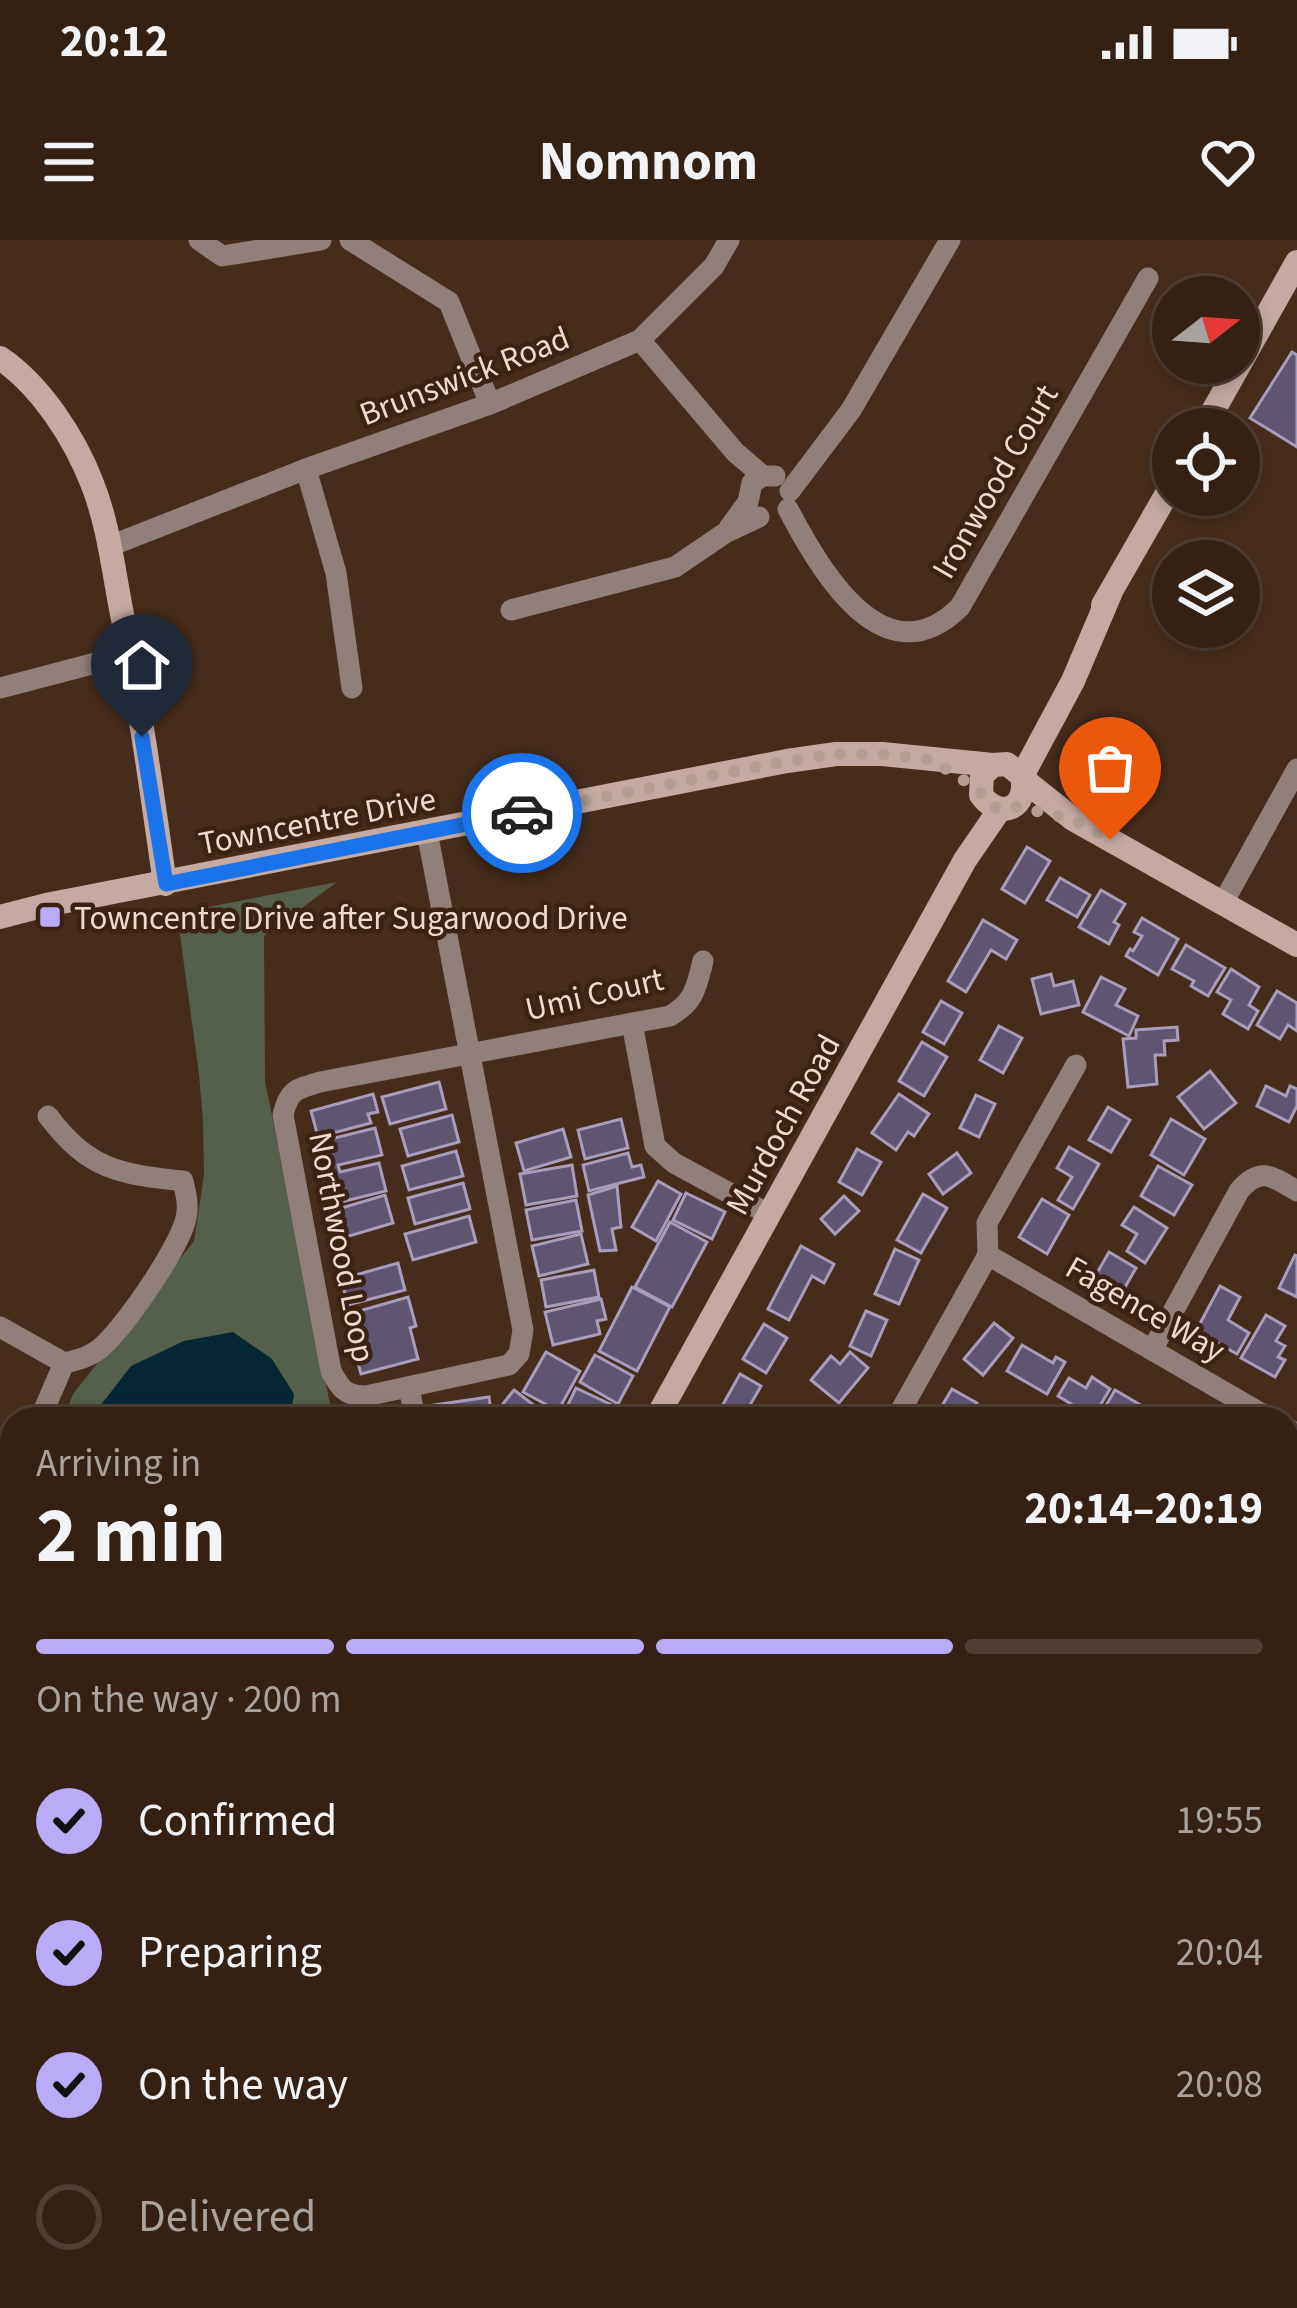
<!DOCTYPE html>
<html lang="en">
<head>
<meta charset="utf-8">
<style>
	:root { --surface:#342114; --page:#3f2e22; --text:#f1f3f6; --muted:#a9a3a0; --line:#4e3e34; --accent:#b9abf7 }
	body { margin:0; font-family:"Source Sans 3",sans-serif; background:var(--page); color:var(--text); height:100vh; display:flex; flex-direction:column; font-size:45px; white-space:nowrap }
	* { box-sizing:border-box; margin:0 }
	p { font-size:39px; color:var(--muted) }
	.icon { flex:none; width:66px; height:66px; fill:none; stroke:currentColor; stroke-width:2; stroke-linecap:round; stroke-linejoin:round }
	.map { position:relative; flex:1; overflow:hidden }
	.side { position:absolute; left:0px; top:1167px; width:1299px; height:903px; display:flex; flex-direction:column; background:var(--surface); border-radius:36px 36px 0 0; box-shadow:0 6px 18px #0003,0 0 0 3px var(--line) }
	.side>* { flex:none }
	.needle { width:78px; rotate:73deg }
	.buttons { position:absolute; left:1152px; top:36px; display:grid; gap:24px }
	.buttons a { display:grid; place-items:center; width:108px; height:108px; border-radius:50%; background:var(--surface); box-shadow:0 6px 18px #0003,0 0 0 3px var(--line); font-size:60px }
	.pin { position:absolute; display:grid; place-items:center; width:102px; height:102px; color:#fff; margin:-123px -51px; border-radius:50% 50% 50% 0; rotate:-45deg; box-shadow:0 0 12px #0007 }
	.pin .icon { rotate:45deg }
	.courier { position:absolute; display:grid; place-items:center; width:120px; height:120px; margin:-60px; border:9px solid #1a73e8; border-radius:50%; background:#fff; color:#222; box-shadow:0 3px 15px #0007 }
	.headline em { font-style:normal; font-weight:700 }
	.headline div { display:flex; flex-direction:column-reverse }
	.headline { display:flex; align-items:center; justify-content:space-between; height:204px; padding:0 36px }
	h1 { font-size:78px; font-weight:700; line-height:90px }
	.bar { display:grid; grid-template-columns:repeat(4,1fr); gap:18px 12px; align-content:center; height:144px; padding:0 36px }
	.bar i { height:15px; border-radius:9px; background:var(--line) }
	.bar .on { background:var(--accent) }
	.bar p { grid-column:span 4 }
	ol { padding:0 36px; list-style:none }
	li { display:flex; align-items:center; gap:36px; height:132px }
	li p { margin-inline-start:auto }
	li .icon { padding:12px; border-radius:50%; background:var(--accent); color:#111; stroke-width:4 }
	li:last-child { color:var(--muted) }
	li i { width:66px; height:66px; border:6px solid var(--line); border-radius:50% }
	.status { display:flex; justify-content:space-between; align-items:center; height:84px; padding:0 60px; background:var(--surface); direction:ltr }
	.status svg { height:33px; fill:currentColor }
	header { display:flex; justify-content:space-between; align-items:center; height:156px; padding:0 36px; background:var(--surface); font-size:54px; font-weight:700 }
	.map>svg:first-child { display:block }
	.commercial { fill:#483438 }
	.green { fill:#545f4c }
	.water { fill:#052733 }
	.building { fill:#605571; stroke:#a89dbd; stroke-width:3 }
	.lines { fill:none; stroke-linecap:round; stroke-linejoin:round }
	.street { stroke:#907f7b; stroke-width:21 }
	.secondary { stroke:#c5aaa4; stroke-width:24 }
	.done { stroke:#b39e91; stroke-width:12; stroke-dasharray:0 21.6 }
	.route { stroke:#1a73e8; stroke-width:15 }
	.poi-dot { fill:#b9abf7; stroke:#3b2212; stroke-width:4.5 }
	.labels { text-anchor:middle; stroke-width:9; stroke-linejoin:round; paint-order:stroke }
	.street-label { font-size:33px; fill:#eddbd1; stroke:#3b2212 }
	.poi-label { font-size:33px; fill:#eddbd1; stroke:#3b2212; text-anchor:start }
</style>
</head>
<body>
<div class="status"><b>20:12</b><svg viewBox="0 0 49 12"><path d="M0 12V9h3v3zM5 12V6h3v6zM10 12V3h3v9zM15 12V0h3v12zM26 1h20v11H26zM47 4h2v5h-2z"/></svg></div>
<header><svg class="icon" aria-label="menu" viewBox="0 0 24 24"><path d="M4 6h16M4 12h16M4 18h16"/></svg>Nomnom<svg class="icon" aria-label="heart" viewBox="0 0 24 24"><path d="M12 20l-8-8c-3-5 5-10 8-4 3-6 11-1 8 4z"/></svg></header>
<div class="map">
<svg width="1297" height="2068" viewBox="0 0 1297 2068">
	<rect width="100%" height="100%" fill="#462c1b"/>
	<path class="commercial" d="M 0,1602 L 12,1609 L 12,2058 L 144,2058 L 139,2068 L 0,2068 Z"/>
	<path class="green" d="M 337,642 L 264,696 L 265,841 L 333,1179 L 63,1179 L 73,1154 L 194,1001 L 204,935 L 203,881 L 199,834 L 177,673 Z"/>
	<path class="water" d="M 233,1092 L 272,1119 L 294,1154 L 290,1179 L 90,1179 L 131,1126 L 184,1101 Z"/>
	<g class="building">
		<path d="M 1292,112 L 1297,115 L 1297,207 L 1250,178 Z"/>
		<path d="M 1027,607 L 1050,621 L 1025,663 L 1002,649 Z"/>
		<path d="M 1060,638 L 1090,655 L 1077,677 L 1047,660 Z"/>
		<path d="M 1101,650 L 1125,664 L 1114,682 L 1119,685 L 1109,704 L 1079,687 Z"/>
		<path d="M 1142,678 L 1178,699 L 1158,735 L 1126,716 L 1130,709 L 1133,711 L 1142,696 L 1134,692 Z"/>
		<path d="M 983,680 L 1017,700 L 1006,719 L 991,710 L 966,752 L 948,741 Z"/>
		<path d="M 1186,705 L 1225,728 L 1208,756 L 1191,746 L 1194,741 L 1172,729 Z"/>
		<path d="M 1231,729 L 1259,747 L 1249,765 L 1258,771 L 1248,789 L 1223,774 L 1231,760 L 1217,752 Z"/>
		<path d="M 1051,734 L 1054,746 L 1073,741 L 1079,765 L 1041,774 L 1032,739 Z"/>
		<path d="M 1101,737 L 1125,749 L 1116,765 L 1138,776 L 1129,796 L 1083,772 Z"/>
		<path d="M 1277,751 L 1297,763 L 1297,791 L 1288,785 L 1280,799 L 1257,785 Z"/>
		<path d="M 941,761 L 962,773 L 944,804 L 923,792 Z"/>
		<path d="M 999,786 L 1022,798 L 1003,833 L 980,820 Z"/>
		<path d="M 1177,787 L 1178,800 L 1164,801 L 1165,815 L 1155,815 L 1157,844 L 1128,847 L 1123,799 L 1136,798 L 1136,790 Z"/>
		<path d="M 922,802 L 947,817 L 924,856 L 899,841 Z"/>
		<path d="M 1210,831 L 1236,863 L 1204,889 L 1178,857 Z"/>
		<path d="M 439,842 L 446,869 L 390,884 L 382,857 Z"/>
		<path d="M 1266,846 L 1286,856 L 1290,846 L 1297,849 L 1297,866 L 1289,882 L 1257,866 Z"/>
		<path d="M 373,854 L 378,872 L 368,874 L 371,883 L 318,897 L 311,871 Z"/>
		<path d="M 899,854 L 929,874 L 914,896 L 908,892 L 896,910 L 872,893 Z"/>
		<path d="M 976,855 L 995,864 L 979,897 L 960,888 Z"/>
		<path d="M 1108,867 L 1130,880 L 1111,912 L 1089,900 Z"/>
		<path d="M 452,875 L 459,902 L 408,916 L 400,889 Z"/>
		<path d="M 621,879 L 628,908 L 585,919 L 578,890 Z"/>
		<path d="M 1171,879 L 1205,899 L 1184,935 L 1151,915 Z"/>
		<path d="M 375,888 L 382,915 L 338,925 L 340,932 L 379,923 L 386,951 L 329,965 L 314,903 Z"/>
		<path d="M 563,889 L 571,917 L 524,931 L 516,903 Z"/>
		<path d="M 1069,907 L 1099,924 L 1073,969 L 1058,960 L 1072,937 L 1057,928 Z"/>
		<path d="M 857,909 L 881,922 L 862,955 L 839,942 Z"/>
		<path d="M 456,911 L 463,936 L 409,950 L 402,926 Z"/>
		<path d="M 628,913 L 632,927 L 641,925 L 644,937 L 589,951 L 583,925 Z"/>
		<path d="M 957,913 L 971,933 L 943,954 L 929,934 Z"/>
		<path d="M 572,925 L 577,956 L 526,965 L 520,934 Z"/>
		<path d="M 1158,926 L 1192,945 L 1174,975 L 1141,956 Z"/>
		<path d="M 658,941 L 681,954 L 656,1001 L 632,987 Z"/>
		<path d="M 463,943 L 470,969 L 415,984 L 408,958 Z"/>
		<path d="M 617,946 L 621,987 L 612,989 L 616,1010 L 600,1011 L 588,955 Z"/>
		<path d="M 686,953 L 725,972 L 712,999 L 673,980 Z"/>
		<path d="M 923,954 L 947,968 L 921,1013 L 897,1000 Z"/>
		<path d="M 385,955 L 393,983 L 336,1000 L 328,972 Z"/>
		<path d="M 844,956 L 859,971 L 835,994 L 821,979 Z"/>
		<path d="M 1042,959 L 1069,975 L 1047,1014 L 1019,997 Z"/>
		<path d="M 576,960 L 582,991 L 532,1000 L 526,970 Z"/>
		<path d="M 1134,967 L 1167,988 L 1145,1023 L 1127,1011 L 1137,994 L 1122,985 Z"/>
		<path d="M 469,976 L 476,1002 L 413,1020 L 405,994 Z"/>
		<path d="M 670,982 L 707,1002 L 672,1067 L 635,1047 Z"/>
		<path d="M 581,994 L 588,1024 L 539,1036 L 532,1006 Z"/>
		<path d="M 801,1006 L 834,1024 L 824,1043 L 812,1036 L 789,1080 L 768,1069 Z"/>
		<path d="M 895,1009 L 919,1020 L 899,1064 L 875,1054 Z"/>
		<path d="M 1109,1012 L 1136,1028 L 1120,1056 L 1093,1040 Z"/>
		<path d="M 1295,1015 L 1297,1016 L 1297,1057 L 1279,1048 Z"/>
		<path d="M 398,1023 L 405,1050 L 348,1065 L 341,1039 Z"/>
		<path d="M 594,1030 L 599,1057 L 546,1067 L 541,1040 Z"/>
		<path d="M 1220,1046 L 1240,1057 L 1228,1080 L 1249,1093 L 1237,1114 L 1196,1091 Z"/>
		<path d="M 632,1047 L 670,1067 L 637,1131 L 599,1111 Z"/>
		<path d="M 408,1057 L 416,1086 L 410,1088 L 418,1119 L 361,1134 L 345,1075 Z"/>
		<path d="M 601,1059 L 606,1079 L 597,1081 L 600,1094 L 553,1105 L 545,1072 Z"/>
		<path d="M 866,1071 L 887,1080 L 871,1116 L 850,1106 Z"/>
		<path d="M 1266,1075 L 1285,1086 L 1276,1101 L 1285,1106 L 1278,1117 L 1285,1120 L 1275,1137 L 1241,1118 Z"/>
		<path d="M 994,1083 L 1013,1098 L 983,1135 L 964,1119 Z"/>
		<path d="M 764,1084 L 787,1098 L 766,1133 L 743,1119 Z"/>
		<path d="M 1022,1105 L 1053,1123 L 1056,1117 L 1065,1122 L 1047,1154 L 1007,1131 Z"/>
		<path d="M 546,1112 L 580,1131 L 558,1171 L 523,1152 Z"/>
		<path d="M 850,1112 L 868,1128 L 839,1163 L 811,1140 L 831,1116 L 840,1124 Z"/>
		<path d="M 595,1115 L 633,1136 L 618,1164 L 580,1142 Z"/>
		<path d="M 740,1134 L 761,1146 L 742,1179 L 721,1168 Z"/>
		<path d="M 1092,1137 L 1110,1149 L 1092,1179 L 1069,1179 L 1076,1167 L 1058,1156 L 1069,1138 L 1086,1148 Z"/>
		<path d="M 576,1148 L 614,1166 L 608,1179 L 561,1179 Z"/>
		<path d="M 952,1149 L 977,1163 L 967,1179 L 934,1179 Z"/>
		<path d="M 514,1150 L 552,1179 L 499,1179 L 494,1175 Z"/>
		<path d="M 1115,1150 L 1151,1171 L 1147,1179 L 1098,1179 Z"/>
		<path d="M 489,1157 L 492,1179 L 436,1179 L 434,1165 Z"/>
		<path d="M 793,1167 L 819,1179 L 787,1179 Z"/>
		<path d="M 1292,1257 L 1297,1259 L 1297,1297 L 1287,1292 L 1287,1266 Z"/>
		<path d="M 1287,1329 L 1297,1335 L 1287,1357 Z"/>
		<path d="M 1287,1497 L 1297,1503 L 1297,1536 L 1295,1540 L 1287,1535 Z"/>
		<path d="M 0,1630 L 12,1637 L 12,1774 L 0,1796 Z"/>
		<path d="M 1287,1738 L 1297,1744 L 1297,1769 L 1287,1784 Z"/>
		<path d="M 1292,1865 L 1297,1883 L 1287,1886 L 1287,1866 Z"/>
		<path d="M 12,2051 L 12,2058 L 69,2058 L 64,2068 L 22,2068 L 7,2060 Z"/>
		<path d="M 215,2058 L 257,2058 L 267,2064 L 264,2068 L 226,2068 L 213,2061 Z"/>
		<path d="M 349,2058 L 379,2058 L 373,2068 L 336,2068 L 339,2063 L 344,2066 Z"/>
		<path d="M 480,2058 L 504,2058 L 499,2068 L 475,2068 Z"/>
		<path d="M 605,2058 L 641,2058 L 638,2064 L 644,2068 L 600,2068 Z"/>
		<path d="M 841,2058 L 871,2058 L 865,2068 L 859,2068 Z"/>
		<path d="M 891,2058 L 908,2058 L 925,2068 L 885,2068 Z"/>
		<path d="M 1172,2058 L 1184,2058 L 1197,2064 L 1195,2068 L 1156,2068 L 1160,2061 L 1169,2065 Z"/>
	</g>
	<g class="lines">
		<g class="street">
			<path d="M 199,0 L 222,16 L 321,0"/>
			<path d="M 350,0 L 449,62 L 490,164"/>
			<path d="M 640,100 L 735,212 L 763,236"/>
			<path d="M 306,229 L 336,333 L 352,448"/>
			<path d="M 790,251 L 851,170 L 950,0"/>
			<path d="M 788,269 C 819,329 884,442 960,367 L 1148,38"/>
			<path d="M 729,288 L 748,262 L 752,243 L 763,236 L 775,236"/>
			<path d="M 110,306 L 306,229 L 490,164 L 640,100 L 714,26 L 729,0"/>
			<path d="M 511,370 L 675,327 L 725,293 L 759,277"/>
			<path d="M 0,448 L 130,414"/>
			<path d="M 427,592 L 523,1090 L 519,1114 L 509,1125 L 366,1156 C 345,1156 340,1148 331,1131 L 283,875 C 289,849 297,849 320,842 L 670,776 C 695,761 696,748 703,721"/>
			<path d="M 1223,663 L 1297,529"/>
			<path d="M 632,783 L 655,906 L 674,923 L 770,975"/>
			<path d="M 988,1015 L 1271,1179"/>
			<path d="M 0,1087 L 64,1123 C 77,1120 87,1118 98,1110 C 122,1092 180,1007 186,978 C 189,965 186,954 183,941 C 119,934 89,930 48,876"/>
			<path d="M 1152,1110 L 1239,951 C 1260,926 1272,936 1297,951"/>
			<path d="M 409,1147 L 415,1179"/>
			<path d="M 40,1179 L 64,1123"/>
			<path d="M 896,1179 L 988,1015 L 987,983 L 1076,825"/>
			<path d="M 1287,1188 L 1297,1194"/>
			<path d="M 0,1251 L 12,1251"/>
			<path d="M 1287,1408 L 1295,1395"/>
			<path d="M 0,1496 L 12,1492"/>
			<path d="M 1287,1673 L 1297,1679"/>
			<path d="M 1287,2013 L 1297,1995"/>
			<path d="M 1026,2058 L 1043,2068"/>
			<path d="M 554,2068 L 560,2058"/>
			<path d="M 801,2068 L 807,2058"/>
			<path d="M 1257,2068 L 1262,2058"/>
		</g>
		<g class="secondary">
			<path d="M 0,118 C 41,146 74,197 92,243 C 108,283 113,327 121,369 C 139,460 152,552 165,644"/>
			<path d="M 1203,189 L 1297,22"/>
			<path d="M 1103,365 L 1173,243"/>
			<path d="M 1022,536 L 1007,524 L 993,525 L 982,535 L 981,555 C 1000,581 1029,568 1022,536 L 1073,441 L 1110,354"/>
			<path d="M 1024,540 L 1073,579 L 1297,705"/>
			<path d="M 0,677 L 46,665 L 787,521 L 836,514 L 882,514 L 993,525"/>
			<path d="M 656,1179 L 965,620 L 1000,569"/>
			<path d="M 1287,1947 L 1297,1953"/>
			<path d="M 172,2068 L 178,2058"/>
		</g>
	</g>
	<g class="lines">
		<path class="done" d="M 522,573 L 787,521 L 836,514 L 882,514 L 932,520 L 979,550 L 988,565 L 1000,569 L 1013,566 L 1072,579 L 1110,600"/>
		<path class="route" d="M 142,497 L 166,644 L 522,573"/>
	</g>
	<rect class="poi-dot" x="38" y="665" width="24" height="24" rx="6"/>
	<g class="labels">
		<g class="street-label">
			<text transform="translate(464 135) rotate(-21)" y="12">Brunswick Road</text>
			<text transform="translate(994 241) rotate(-60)" y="12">Ironwood Court</text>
			<text transform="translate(317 580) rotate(-11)" y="12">Towncentre Drive</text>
			<text transform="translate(594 753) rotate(-13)" y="12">Umi Court</text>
			<text transform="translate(782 884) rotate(-61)" y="12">Murdoch Road</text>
			<text transform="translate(343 1007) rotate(79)" y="12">Northwood Loop</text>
			<text transform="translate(1146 1068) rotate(30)" y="12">Fagence Way</text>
		</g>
		<g class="poi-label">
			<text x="74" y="689">Towncentre Drive after Sugarwood Drive</text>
		</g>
	</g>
</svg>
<div class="buttons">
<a><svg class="needle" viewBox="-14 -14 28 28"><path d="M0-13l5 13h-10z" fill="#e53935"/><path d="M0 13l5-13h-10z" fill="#a9a3a0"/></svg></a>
<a><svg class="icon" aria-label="locate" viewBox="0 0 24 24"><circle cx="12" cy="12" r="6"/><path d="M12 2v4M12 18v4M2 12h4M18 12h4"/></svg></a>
<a><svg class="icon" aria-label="layers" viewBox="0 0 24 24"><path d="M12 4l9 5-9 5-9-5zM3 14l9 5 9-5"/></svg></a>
</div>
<div class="pin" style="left:1110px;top:600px;background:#ea580c"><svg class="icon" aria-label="bag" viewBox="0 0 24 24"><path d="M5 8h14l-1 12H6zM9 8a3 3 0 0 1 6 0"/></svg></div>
<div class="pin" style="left:142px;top:497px;background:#1f2937"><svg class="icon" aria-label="home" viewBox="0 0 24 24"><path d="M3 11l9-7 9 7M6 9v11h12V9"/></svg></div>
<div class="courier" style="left:522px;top:573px"><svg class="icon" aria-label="car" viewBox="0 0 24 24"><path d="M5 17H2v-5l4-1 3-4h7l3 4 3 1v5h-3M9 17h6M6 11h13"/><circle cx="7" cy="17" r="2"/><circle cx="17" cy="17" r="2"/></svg></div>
<section class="side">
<div class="headline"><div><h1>2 min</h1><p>Arriving in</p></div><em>20:14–20:19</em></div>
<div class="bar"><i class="on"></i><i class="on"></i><i class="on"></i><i></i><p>On the way · 200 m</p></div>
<ol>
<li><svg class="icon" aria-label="check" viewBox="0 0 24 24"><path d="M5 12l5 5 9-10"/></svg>Confirmed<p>19:55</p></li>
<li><svg class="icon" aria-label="check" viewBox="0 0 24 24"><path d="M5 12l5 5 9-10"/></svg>Preparing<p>20:04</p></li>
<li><svg class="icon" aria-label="check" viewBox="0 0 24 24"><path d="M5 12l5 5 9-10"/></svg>On the way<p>20:08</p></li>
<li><i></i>Delivered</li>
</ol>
</section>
</div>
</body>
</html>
